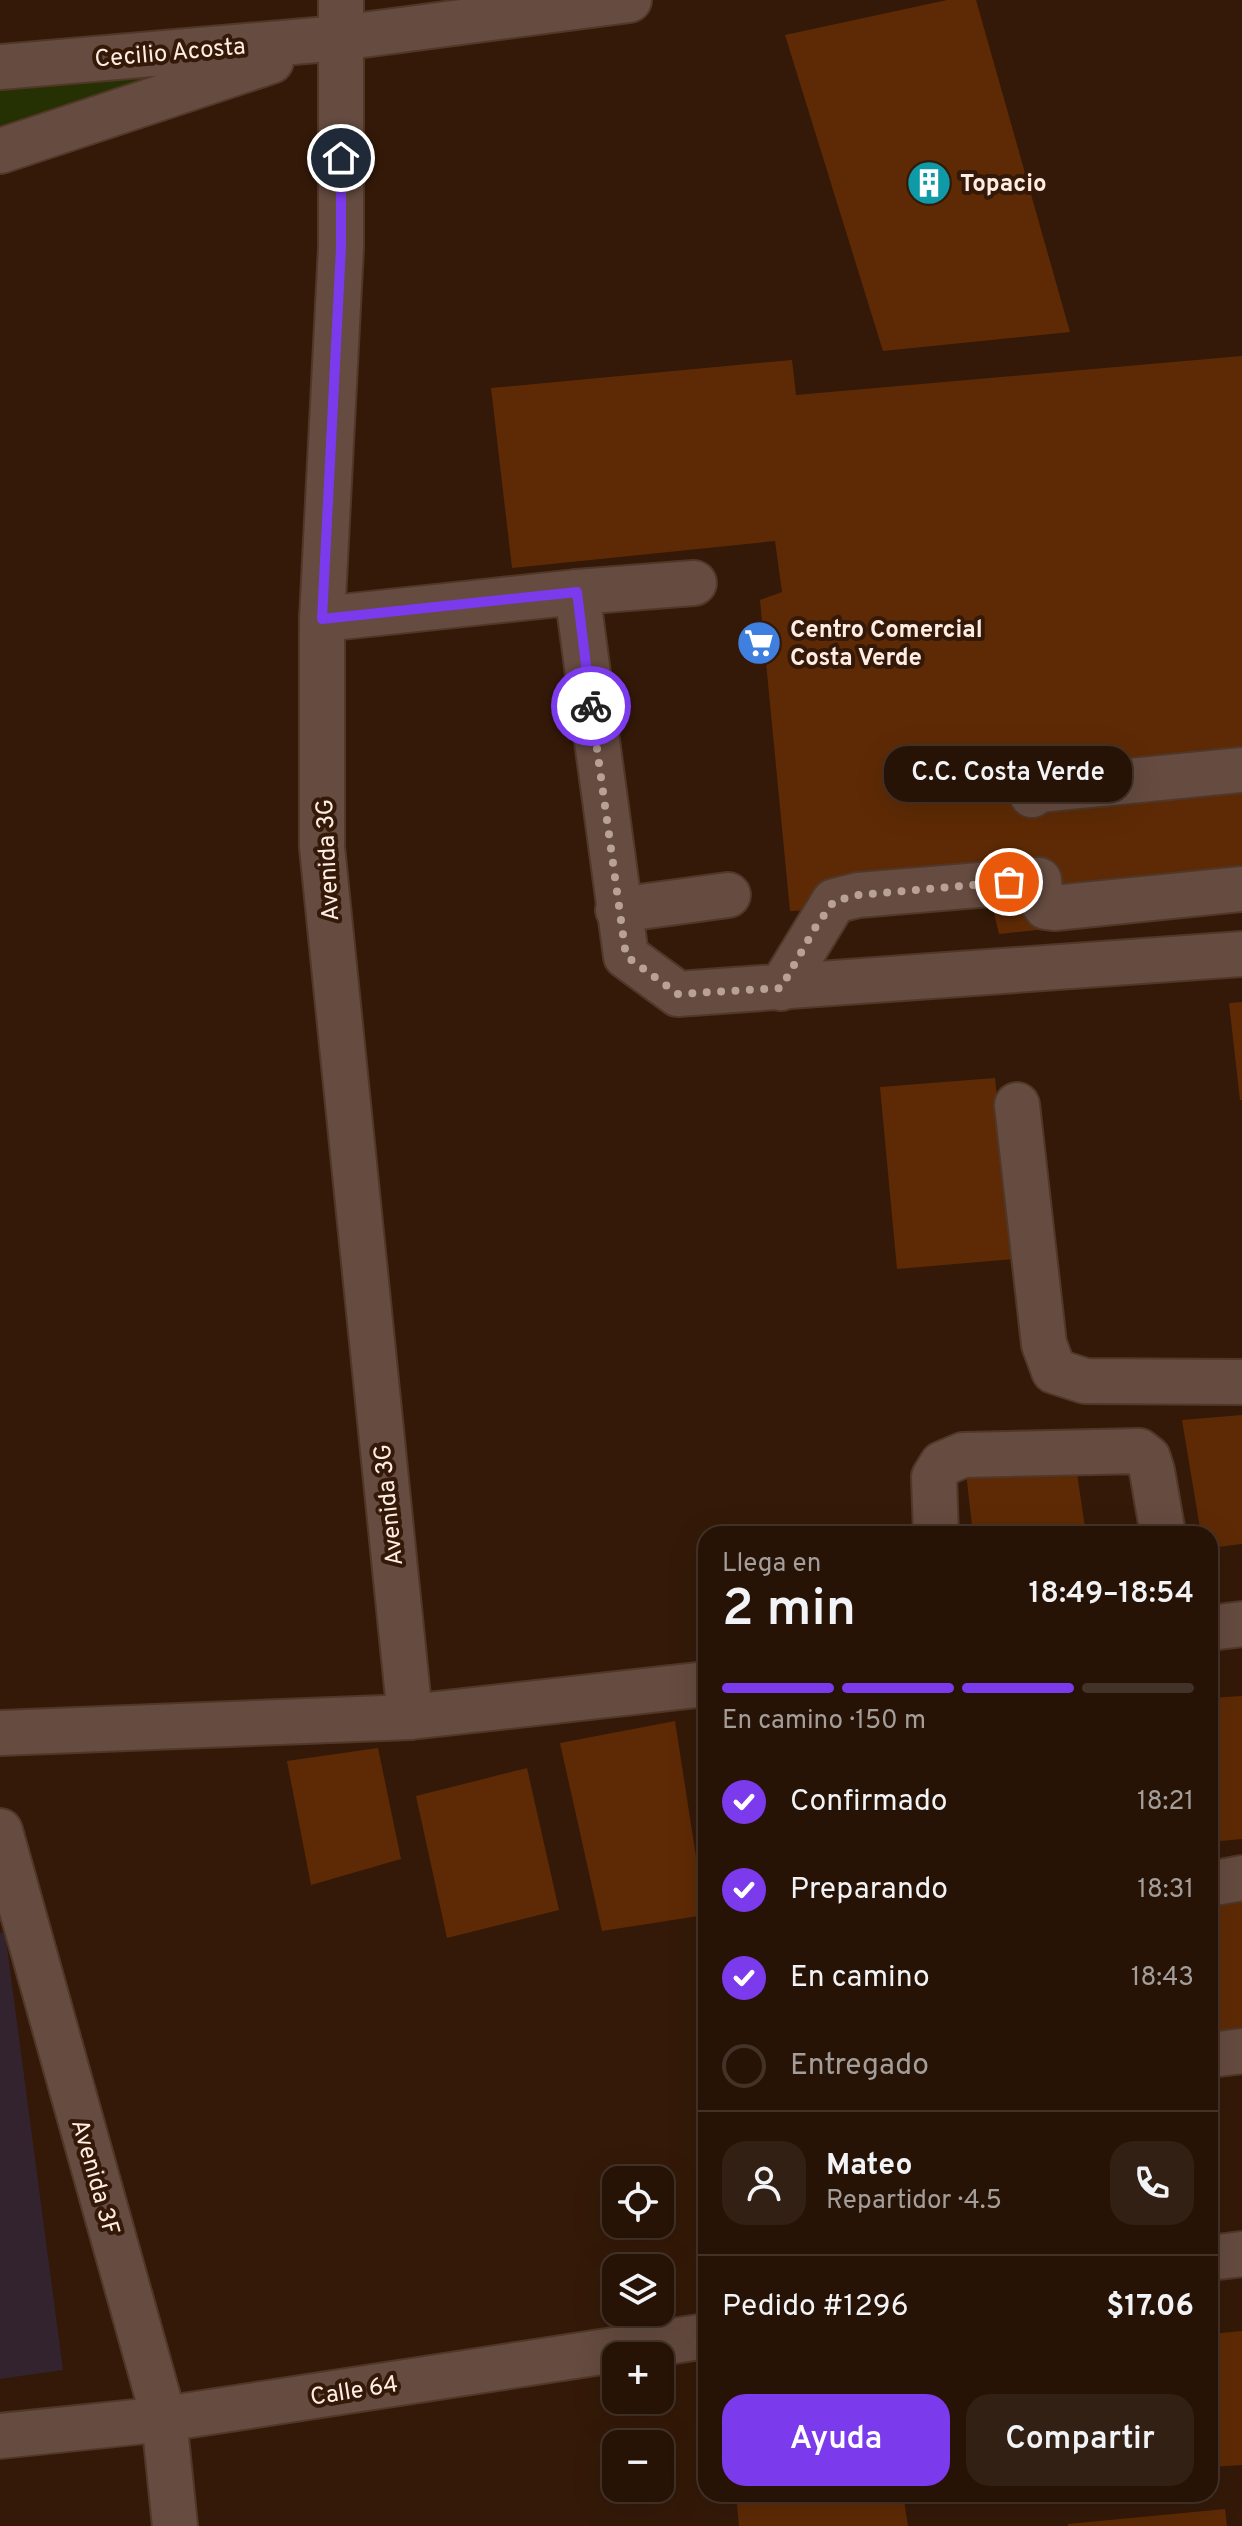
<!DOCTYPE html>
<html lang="es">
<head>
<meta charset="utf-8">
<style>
	:root { --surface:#271306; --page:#332014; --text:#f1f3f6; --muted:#a49e9b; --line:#433228; --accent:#7c3aed }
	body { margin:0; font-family:Overpass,sans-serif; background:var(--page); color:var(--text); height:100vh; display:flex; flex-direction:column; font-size:30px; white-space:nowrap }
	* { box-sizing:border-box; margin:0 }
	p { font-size:26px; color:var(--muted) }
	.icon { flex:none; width:44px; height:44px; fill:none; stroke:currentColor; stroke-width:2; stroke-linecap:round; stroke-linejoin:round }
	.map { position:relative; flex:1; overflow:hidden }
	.side { position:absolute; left:698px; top:1526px; width:520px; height:976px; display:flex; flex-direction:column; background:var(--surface); border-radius:24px; box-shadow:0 8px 32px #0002,0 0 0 2px var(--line) }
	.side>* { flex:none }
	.buttons { position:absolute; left:602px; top:2166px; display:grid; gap:16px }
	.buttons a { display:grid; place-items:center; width:72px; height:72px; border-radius:16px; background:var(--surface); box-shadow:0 8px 32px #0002,0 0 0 2px var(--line); font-size:40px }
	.pin { position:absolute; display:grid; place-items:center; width:68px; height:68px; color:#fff; margin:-34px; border:4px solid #fff; border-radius:50%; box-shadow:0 2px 8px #0007 }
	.courier { position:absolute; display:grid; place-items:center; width:80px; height:80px; margin:-40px; border:6px solid #7c3aed; border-radius:50%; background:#fff; color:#222; box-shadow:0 2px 10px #0007 }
	.bubble { position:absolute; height:56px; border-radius:24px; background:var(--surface); box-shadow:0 8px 32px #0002,0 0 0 2px var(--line); font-size:26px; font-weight:600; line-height:56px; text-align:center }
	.headline em { font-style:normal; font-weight:600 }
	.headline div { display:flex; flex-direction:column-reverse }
	.headline { display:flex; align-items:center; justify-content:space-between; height:136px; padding:0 24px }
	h1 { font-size:52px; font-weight:600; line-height:60px }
	.bar { display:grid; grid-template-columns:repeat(4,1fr); gap:12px 8px; align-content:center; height:96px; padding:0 24px }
	.bar i { height:10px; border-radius:6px; background:var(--line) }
	.bar .selected { background:var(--accent) }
	.bar p { grid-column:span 4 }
	.line { display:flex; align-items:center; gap:20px; padding:0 24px; border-top:2px solid var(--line) }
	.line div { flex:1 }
	.round { display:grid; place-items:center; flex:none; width:84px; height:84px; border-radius:24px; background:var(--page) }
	ol { padding:0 24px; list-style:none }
	li { display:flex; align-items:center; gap:24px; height:88px }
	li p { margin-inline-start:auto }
	li .icon { padding:8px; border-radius:50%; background:var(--accent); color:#fff; stroke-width:4 }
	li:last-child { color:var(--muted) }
	li i { width:44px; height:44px; border:4px solid var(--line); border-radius:50% }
	.action { display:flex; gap:16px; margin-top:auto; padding:16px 24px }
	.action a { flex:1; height:92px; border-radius:24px; background:var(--accent); color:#fff; font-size:32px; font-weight:600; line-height:92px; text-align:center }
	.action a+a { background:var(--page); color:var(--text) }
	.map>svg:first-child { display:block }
	.medical { fill:#32232e }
	.park { fill:#263103 }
	.building { fill:#5e2a05 }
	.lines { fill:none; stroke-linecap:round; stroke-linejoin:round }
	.minor-casing { stroke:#503727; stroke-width:48 }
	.minor { stroke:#654b40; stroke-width:44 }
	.done { stroke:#b8a296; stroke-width:8; stroke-dasharray:0 14.4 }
	.route { stroke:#7c3aed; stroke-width:10 }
	.labels { text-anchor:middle; stroke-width:8; stroke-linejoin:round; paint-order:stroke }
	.street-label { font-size:24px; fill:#ffece2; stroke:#341908 }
	.poi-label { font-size:24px; font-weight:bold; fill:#ffece2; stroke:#341908; text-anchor:start }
</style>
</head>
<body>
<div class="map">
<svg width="1242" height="2526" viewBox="0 0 1242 2526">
	<rect width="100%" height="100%" fill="#341908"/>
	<path class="medical" d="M 5,1932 L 63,2370 L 0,2379 L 0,1933 Z"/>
	<path class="park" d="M 197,64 L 0,126 L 0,81 Z"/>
	<g class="building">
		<path d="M 947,0 L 976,0 L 1070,332 L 883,351 L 785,35 Z"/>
		<path d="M 1242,356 L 1242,908 L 999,934 L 992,904 L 790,911 L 760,600 L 782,592 L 775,541 L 512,568 L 491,388 L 792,360 L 796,395 Z"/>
		<path d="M 1242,1002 L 1242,1100 L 1240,1100 L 1229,1003 Z"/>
		<path d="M 995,1078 L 1014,1259 L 897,1269 L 880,1087 Z"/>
		<path d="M 1242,1415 L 1242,1544 L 1210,1548 L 1210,1534 L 1201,1534 L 1182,1420 Z"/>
		<path d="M 1075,1460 L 1086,1534 L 973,1534 L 965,1464 Z"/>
		<path d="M 1242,1696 L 1242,1839 L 1210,1842 L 1210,1698 Z"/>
		<path d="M 675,1721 L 705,1915 L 602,1931 L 560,1743 Z"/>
		<path d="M 378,1748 L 401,1859 L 311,1885 L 287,1761 Z"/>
		<path d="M 527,1768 L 559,1910 L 447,1938 L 416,1796 Z"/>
		<path d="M 1242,1880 L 1242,2046 L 1218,2050 L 1210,1982 L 1210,1886 Z"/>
		<path d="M 1242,2331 L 1242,2465 L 1210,2467 L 1210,2334 Z"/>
		<path d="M 736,2494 L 903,2494 L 908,2526 L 739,2526 Z"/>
		<path d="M 1225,2509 L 1227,2526 L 1068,2526 L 1068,2524 Z"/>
	</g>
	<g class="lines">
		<g class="minor-casing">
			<g id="minor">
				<path d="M 341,0 L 341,247 L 322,619 L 322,847 L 410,1717"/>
				<path d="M 0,67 L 340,38 L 629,0"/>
				<path d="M 0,151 L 271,61"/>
				<path d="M 577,592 L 694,583"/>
				<path d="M 322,619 L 577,592 L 626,956 L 678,994 L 1242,954"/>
				<path d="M 1032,795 L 1039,790 L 1242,770"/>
				<path d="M 618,910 L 728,895"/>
				<path d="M 781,988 L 834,901 L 858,895 L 1039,880 L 1041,900 L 1046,907 L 1054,908 L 1242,889"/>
				<path d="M 1017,1105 L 1044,1344 L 1054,1371 L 1085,1381 L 1242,1382"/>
				<path d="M 936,1534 L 934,1477 L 942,1464 L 963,1455 L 1139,1451 L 1148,1458 L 1152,1471 L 1163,1534"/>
				<path d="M 1210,1628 L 1242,1624"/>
				<path d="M 0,1733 L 410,1717 L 706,1684"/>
				<path d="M 0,1831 L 164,2419 L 175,2526"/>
				<path d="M 1210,1884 L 1242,1878"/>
				<path d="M 1210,2055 L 1242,2051"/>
				<path d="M 1210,2258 L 1242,2254"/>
				<path d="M 0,2436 L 164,2419 L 706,2336"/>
			</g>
		</g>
		<use href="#minor" class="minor"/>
	</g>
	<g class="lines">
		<path class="done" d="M 591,706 L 626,956 L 678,994 L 781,988 L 815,928 L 834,901 L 858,895 L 1009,882"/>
		<path class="route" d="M 341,158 L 341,247 L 322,619 L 577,592 L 591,706"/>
	</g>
	<defs>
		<g id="building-disc" transform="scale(2.3)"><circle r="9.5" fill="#0f9aa8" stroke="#341908"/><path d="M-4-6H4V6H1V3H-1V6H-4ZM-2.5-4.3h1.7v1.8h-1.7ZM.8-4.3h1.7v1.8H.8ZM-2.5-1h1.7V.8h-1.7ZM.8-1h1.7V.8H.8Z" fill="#fff"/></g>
		<g id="supermarket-disc" transform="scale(2.3)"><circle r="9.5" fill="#3f7fe0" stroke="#341908"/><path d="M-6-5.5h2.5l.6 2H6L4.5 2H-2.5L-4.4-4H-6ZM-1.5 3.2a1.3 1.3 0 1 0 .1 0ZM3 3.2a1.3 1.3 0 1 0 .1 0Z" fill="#fff"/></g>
	</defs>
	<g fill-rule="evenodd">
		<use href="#building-disc" x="929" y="183"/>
		<use href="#supermarket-disc" x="759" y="643"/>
	</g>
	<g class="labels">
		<g class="street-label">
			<text transform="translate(170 52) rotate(-5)" y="8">Cecilio Acosta</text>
			<text transform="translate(327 860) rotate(-93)" y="8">Avenida 3G</text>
			<text transform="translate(388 1505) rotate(-96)" y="8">Avenida 3G</text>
			<text transform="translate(96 2177) rotate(74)" y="8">Avenida 3F</text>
			<text transform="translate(354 2390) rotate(-9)" y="8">Calle 64</text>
		</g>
		<g class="poi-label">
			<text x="960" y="191">Topacio</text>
			<text x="790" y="637">Centro Comercial<tspan x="790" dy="28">Costa Verde</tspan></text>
		</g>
	</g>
</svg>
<div class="buttons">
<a><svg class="icon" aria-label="locate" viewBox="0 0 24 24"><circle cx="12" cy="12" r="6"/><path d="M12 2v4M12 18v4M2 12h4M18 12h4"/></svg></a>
<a><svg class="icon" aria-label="layers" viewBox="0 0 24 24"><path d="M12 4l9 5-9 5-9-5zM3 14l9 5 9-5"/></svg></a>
<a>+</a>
<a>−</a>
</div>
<div class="pin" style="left:1009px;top:882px;background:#ea580c"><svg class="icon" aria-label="bag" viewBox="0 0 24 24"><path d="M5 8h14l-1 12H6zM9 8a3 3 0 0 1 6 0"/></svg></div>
<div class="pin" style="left:341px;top:158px;background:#1f2937"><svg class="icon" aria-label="home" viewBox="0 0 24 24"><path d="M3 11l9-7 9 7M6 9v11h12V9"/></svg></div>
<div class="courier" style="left:591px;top:706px"><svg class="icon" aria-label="bike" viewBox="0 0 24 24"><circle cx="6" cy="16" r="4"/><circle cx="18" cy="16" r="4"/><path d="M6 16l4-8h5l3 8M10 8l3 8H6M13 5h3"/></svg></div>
<div class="bubble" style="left:884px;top:746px;width:248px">C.C. Costa Verde</div>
<section class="side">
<div class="headline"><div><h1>2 min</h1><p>Llega en</p></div><em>18:49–18:54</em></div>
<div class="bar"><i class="selected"></i><i class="selected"></i><i class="selected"></i><i></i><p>En camino · 150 m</p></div>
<ol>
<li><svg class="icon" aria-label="check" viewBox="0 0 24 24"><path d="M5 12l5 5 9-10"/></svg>Confirmado<p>18:21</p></li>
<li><svg class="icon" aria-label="check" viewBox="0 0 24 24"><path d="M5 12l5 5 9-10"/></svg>Preparando<p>18:31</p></li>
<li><svg class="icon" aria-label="check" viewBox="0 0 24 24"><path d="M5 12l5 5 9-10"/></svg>En camino<p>18:43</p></li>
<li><i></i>Entregado</li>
</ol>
<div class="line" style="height:144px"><a class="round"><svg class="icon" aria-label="person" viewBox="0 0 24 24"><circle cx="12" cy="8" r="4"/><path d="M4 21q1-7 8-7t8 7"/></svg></a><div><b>Mateo</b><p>Repartidor · 4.5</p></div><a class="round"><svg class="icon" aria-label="phone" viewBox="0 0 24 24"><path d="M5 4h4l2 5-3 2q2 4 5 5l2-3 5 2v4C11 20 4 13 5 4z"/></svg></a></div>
<div class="line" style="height:104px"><div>Pedido #1296</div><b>$17.06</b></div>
<div class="action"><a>Ayuda</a><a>Compartir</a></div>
</section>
</div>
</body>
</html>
